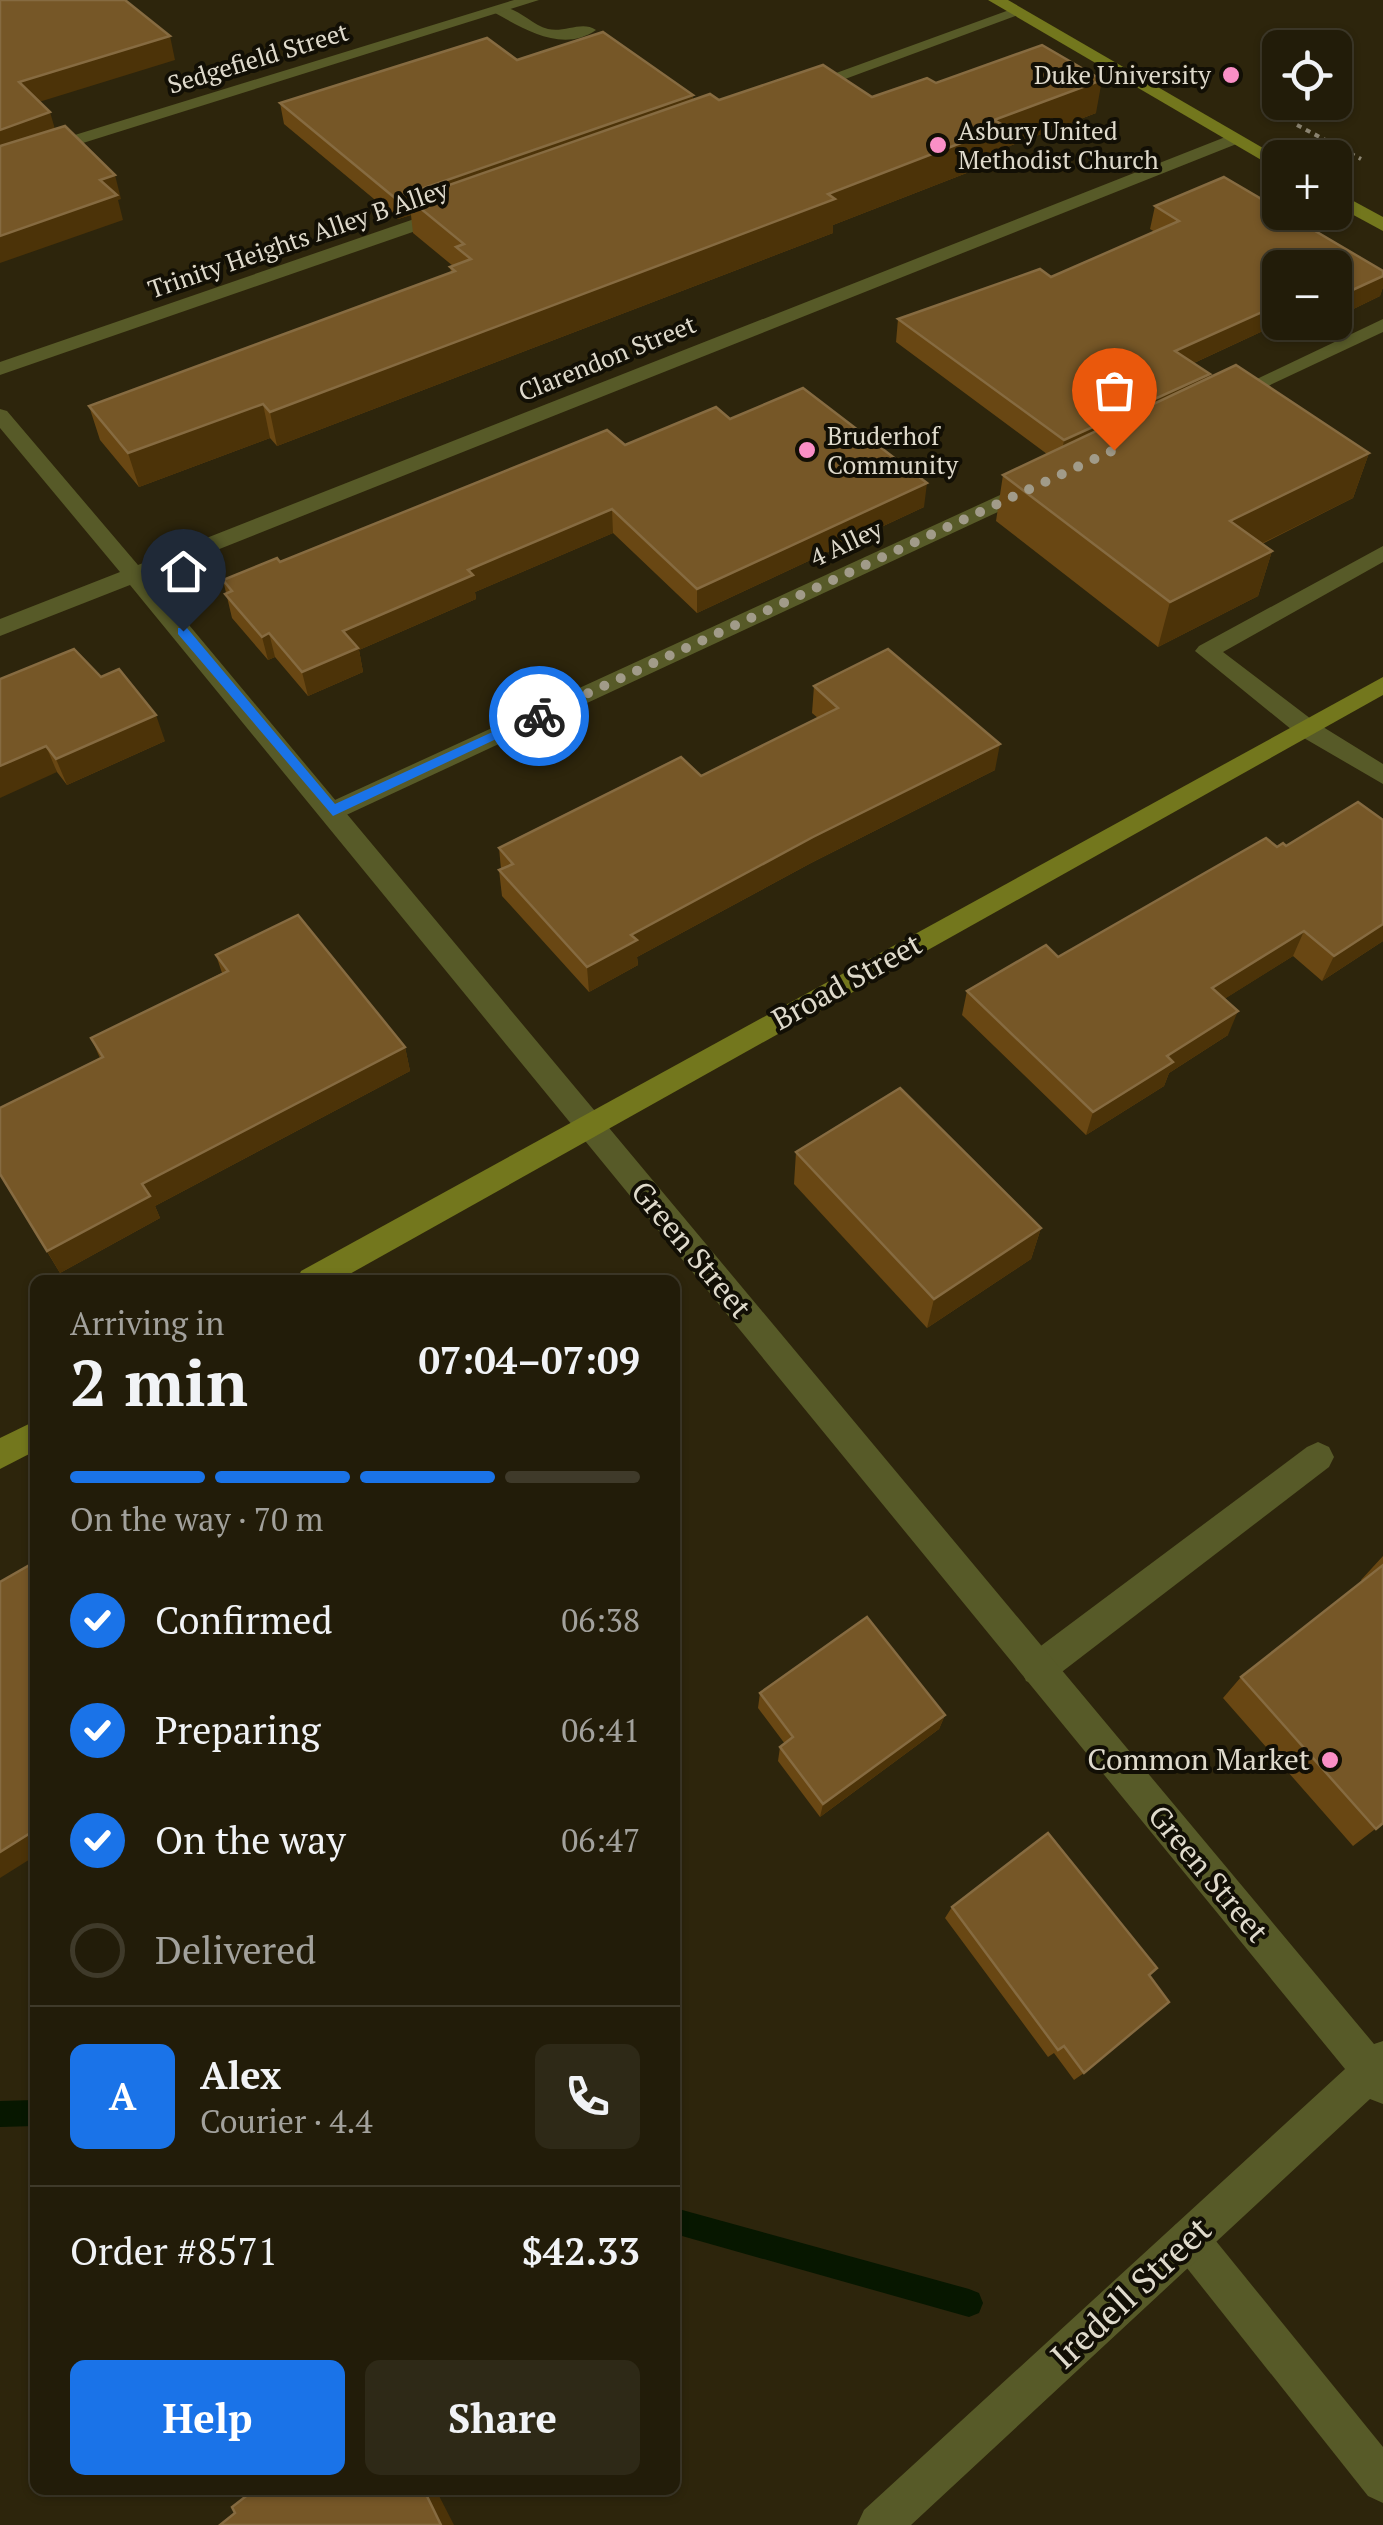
<!DOCTYPE html>
<html lang="en">
<head>
<meta charset="utf-8">
<style>
	:root { --surface:#221c09; --page:#2e2917; --text:#f1f3f6; --muted:#a2a19c; --line:#3f3a2a; --accent:#1a73e8 }
	body { margin:0; font-family:"PT Serif",serif; background:var(--page); color:var(--text); height:100vh; display:flex; flex-direction:column; font-size:38px; white-space:nowrap }
	* { box-sizing:border-box; margin:0 }
	p { font-size:32px; color:var(--muted) }
	.icon { flex:none; width:55px; height:55px; fill:none; stroke:currentColor; stroke-width:2; stroke-linecap:round; stroke-linejoin:round }
	.map { position:relative; flex:1; overflow:hidden }
	.sheet { position:absolute; left:30px; top:1275px; width:650px; height:1220px; display:flex; flex-direction:column; background:var(--surface); border-radius:15px; box-shadow:0 2px 8px #0004,0 0 0 2px var(--line) }
	.sheet>* { flex:none }
	.fabs { position:absolute; left:1262px; top:30px; display:grid; gap:20px }
	.fabs a { display:grid; place-items:center; width:90px; height:90px; border-radius:15px; background:var(--surface); box-shadow:0 2px 8px #0004,0 0 0 2px var(--line); font-size:50px }
	.pin { position:absolute; display:grid; place-items:center; width:85px; height:85px; color:#fff; margin:-102px -42px; border-radius:50% 50% 50% 0; rotate:-45deg; box-shadow:0 0 10px #0007 }
	.pin .icon { rotate:45deg }
	.courier { position:absolute; display:grid; place-items:center; width:100px; height:100px; margin:-50px; border:8px solid #1a73e8; border-radius:50%; background:#fff; color:#222; box-shadow:0 2px 12px #0007 }
	.headline em { font-style:normal; font-weight:700 }
	.headline div { display:flex; flex-direction:column-reverse }
	.headline { display:flex; align-items:center; justify-content:space-between; height:170px; padding:0 40px }
	h1 { font-size:65px; font-weight:700; line-height:75px }
	.bar { display:grid; grid-template-columns:repeat(4,1fr); gap:15px 10px; align-content:center; height:120px; padding:0 40px }
	.bar i { height:12px; border-radius:8px; background:var(--line) }
	.bar .on { background:var(--accent) }
	.bar p { grid-column:span 4 }
	.line { display:flex; align-items:center; gap:25px; padding:0 40px; border-top:2px solid var(--line) }
	.line div { flex:1 }
	.round { display:grid; place-items:center; flex:none; width:105px; height:105px; border-radius:15px; background:var(--page) }
	ol { padding:0 40px; list-style:none }
	li { display:flex; align-items:center; gap:30px; height:110px }
	li p { margin-inline-start:auto }
	li .icon { padding:10px; border-radius:50%; background:var(--accent); color:#fff; stroke-width:4 }
	li:last-child { color:var(--muted) }
	li i { width:55px; height:55px; border:5px solid var(--line); border-radius:50% }
	.cta { display:flex; gap:20px; margin-top:auto; padding:20px 40px }
	.cta a { flex:1; height:115px; border-radius:15px; background:var(--accent); color:#fff; font-size:40px; font-weight:700; line-height:115px; text-align:center }
	.cta a+a { background:var(--page); color:var(--text) }
	.map>svg:first-child { display:block }
	.lines { fill:none; stroke-linecap:round; stroke-linejoin:round }
	.stream { fill:#071700; fill-rule:evenodd }
	.path { stroke:#8c8572; stroke-width:4; stroke-dasharray:5 5; stroke-linecap:butt }
	.lane { fill:#575a28; fill-rule:evenodd }
	.street { fill:#575a28; fill-rule:evenodd }
	.secondary { fill:#73771d; fill-rule:evenodd }
	.wall { fill:#694713 }
	.shaded-wall { fill:#4c3308 }
	.building { fill:#765727; stroke:#866b41; stroke-width:2.5 }
	.route { fill:#1a73e8 }
	.done { stroke:#a19b89; stroke-width:10; stroke-dasharray:0 18 }
	.poi-dot { fill:#fa8fc6; stroke:#120f05; stroke-width:4 }
	.labels { text-anchor:middle; stroke-width:8; stroke-linejoin:round; paint-order:stroke }
	.far-street-label { font-size:25px; fill:#dfdacc; stroke:#120f05 }
	.far-poi-label { font-size:25px; fill:#dfdacc; stroke:#120f05; text-anchor:start }
	.street-label { font-size:30px; fill:#dfdacc; stroke:#120f05 }
	.poi-label { font-size:30px; fill:#dfdacc; stroke:#120f05; text-anchor:end }
	.near-street-label { font-size:35px; fill:#dfdacc; stroke:#120f05 }
</style>
</head>
<body>
<div class="map">
<svg width="1383" height="2525" viewBox="0 0 1383 2525">
	<rect width="100%" height="100%" fill="#2d250c"/>
	<g class="lines">
		<g class="stream">
			<path d="M 35,2100 L 35,2126 L 0,2127 L 0,2101 Z"/>
			<path d="M 675,2208 L 969,2289 L 979,2293 L 983,2303 L 979,2313 L 969,2317 L 675,2234 Z"/>
		</g>
		<path class="path" d="M 1297,125 L 1361,159"/>
		<g class="lane">
			<path d="M 495,7 C 516,4 529,24 548,29 C 565,33 582,20 596,30 C 563,53 526,30 495,13 Z"/>
			<path d="M 1012,9 L 1026,12 L 810,92 L 795,88 Z"/>
			<path d="M 449,207 L 458,213 L 456,217 L 0,375 L 0,362 Z"/>
			<path d="M 1383,319 L 1383,332 L 1234,402 L 1220,402 L 1217,398 Z"/>
			<path d="M 1035,479 L 1043,481 L 1046,486 L 1043,491 L 342,817 L 324,817 L 320,811 L 324,805 Z"/>
			<path d="M 1383,546 L 1383,562 L 1223,652 L 1315,722 L 1383,764 L 1383,784 L 1297,734 L 1195,651 L 1199,646 Z"/>
			<path d="M 1318,1442 L 1329,1447 L 1334,1457 L 1329,1467 L 1050,1681 L 1038,1686 L 1026,1681 L 1021,1669 L 1026,1657 L 1307,1447 Z"/>
			<path d="M 1189,2219 L 1203,2225 L 1383,2447 L 1383,2503 L 1368,2496 L 1175,2253 L 1169,2239 L 1175,2225 Z"/>
		</g>
		<g class="street">
			<path d="M 514,0 L 539,0 L 0,169 L 0,158 Z"/>
			<path d="M 1233,134 L 1239,135 L 1239,143 L 149,577 L 1374,2044 L 1383,2041 L 1383,2104 L 1370,2099 L 911,2525 L 857,2525 L 864,2510 L 1345,2069 L 130,585 L 0,636 L 0,619 L 120,572 L 0,428 L 0,409 L 7,411 L 138,565 Z"/>
		</g>
		<g class="secondary">
			<path d="M 988,0 L 1008,0 L 1280,158 L 1280,171 Z"/>
			<path d="M 1335,191 L 1383,217 L 1383,231 L 1335,205 Z"/>
			<path d="M 1383,677 L 1383,695 L 339,1280 L 297,1280 L 301,1271 Z"/>
			<path d="M 35,1421 L 35,1451 L 0,1469 L 0,1438 Z"/>
		</g>
	</g>
	<g class="wall">
		<path d="M 517,60 L 693,95 L 693,100 L 872,97 L 936,83 L 1096,113 L 1002,149 L 1000,160 L 833,225 L 833,233 L 277,446 L 270,438 L 139,487 L 100,440 L 89,406 L 451,272 L 450,267 L 453,266 L 413,233 L 411,215 L 398,219 L 284,124 L 280,103 Z"/>
		<path d="M 1224,177 L 1280,211 L 1280,212 L 1283,212 L 1383,271 L 1383,287 L 1380,296 L 1335,318 L 1335,268 L 1280,268 L 1280,322 L 1282,322 L 1194,363 L 1210,374 L 1209,378 L 1236,365 L 1369,453 L 1353,498 L 1262,544 L 1272,551 L 1258,596 L 1158,647 L 996,521 L 1003,475 L 1047,454 L 896,342 L 898,319 L 1040,269 L 1051,277 L 1155,232 L 1150,229 L 1155,206 Z"/>
		<path d="M 730,419 L 924,507 L 697,613 L 613,533 L 475,592 L 476,599 L 359,650 L 363,672 L 308,696 L 275,657 L 268,660 L 232,618 L 223,580 L 625,445 Z"/>
		<path d="M 0,679 L 165,741 L 67,785 L 57,772 Z"/>
		<path d="M 814,686 L 995,770 L 811,863 L 637,957 L 638,965 L 589,992 L 502,896 L 499,870 L 501,869 L 499,848 L 701,776 L 818,718 L 812,713 Z"/>
		<path d="M 1383,820 L 1383,941 L 1322,981 L 1293,956 L 1224,999 L 1228,1035 L 1169,1073 L 1164,1086 L 1086,1135 L 962,1015 L 967,991 L 1058,957 L 1277,847 L 1286,846 Z"/>
		<path d="M 216,955 L 405,1047 L 410,1071 L 155,1206 L 160,1218 L 60,1273 L 0,1174 L 100,1058 L 91,1038 L 222,973 Z"/>
		<path d="M 796,1152 L 1041,1228 L 1031,1259 L 927,1328 L 794,1184 Z"/>
		<path d="M 1383,1556 L 1383,1823 L 1353,1846 L 1223,1698 L 1241,1677 L 1362,1581 L 1361,1580 Z"/>
		<path d="M 760,1693 L 945,1715 L 939,1729 L 820,1817 L 778,1761 L 780,1747 L 785,1744 L 758,1708 Z"/>
		<path d="M 952,1907 L 1149,1975 L 1084,2073 L 1074,2080 L 1054,2053 L 1048,2057 L 945,1918 Z"/>
	</g>
	<g class="shaded-wall">
		<path d="M 170,36 L 175,60 L 26,106 L 19,82 Z"/>
		<path d="M 1102,80 L 1096,113 L 1002,149 L 1000,160 L 833,225 L 833,233 L 277,446 L 270,412 L 828,194 L 994,120 Z"/>
		<path d="M 693,95 L 693,116 L 409,199 L 411,215 L 398,219 L 395,198 Z"/>
		<path d="M 50,112 L 57,136 L 0,157 L 0,130 Z"/>
		<path d="M 115,175 L 121,199 L 118,200 L 123,220 L 0,263 L 0,236 L 100,180 Z"/>
		<path d="M 1383,276 L 1383,287 L 1380,296 L 1335,318 L 1335,298 Z"/>
		<path d="M 1280,304 L 1280,322 L 1282,322 L 1170,374 L 1175,351 Z"/>
		<path d="M 1210,374 L 1204,397 L 1060,463 L 1064,440 Z"/>
		<path d="M 263,404 L 270,438 L 139,487 L 128,453 Z"/>
		<path d="M 1369,453 L 1353,498 L 1216,566 L 1230,521 Z"/>
		<path d="M 927,483 L 924,507 L 697,613 L 697,589 Z"/>
		<path d="M 612,509 L 613,533 L 475,592 L 476,599 L 359,650 L 363,672 L 308,696 L 302,672 L 343,631 L 468,570 Z"/>
		<path d="M 1272,551 L 1258,596 L 1158,647 L 1170,602 Z"/>
		<path d="M 269,633 L 275,657 L 268,660 L 262,637 Z"/>
		<path d="M 156,715 L 165,741 L 67,785 L 56,759 Z"/>
		<path d="M 1000,744 L 995,770 L 811,863 L 637,957 L 638,965 L 589,992 L 587,967 L 631,935 L 813,837 Z"/>
		<path d="M 46,746 L 57,772 L 0,798 L 0,766 Z"/>
		<path d="M 1383,924 L 1383,941 L 1322,981 L 1334,956 Z"/>
		<path d="M 1304,931 L 1293,956 L 1202,1013 L 1212,988 Z"/>
		<path d="M 1238,1011 L 1228,1035 L 1169,1073 L 1164,1086 L 1086,1135 L 1093,1112 L 1167,1056 Z"/>
		<path d="M 405,1047 L 410,1071 L 155,1206 L 160,1218 L 60,1273 L 47,1251 L 142,1184 Z"/>
		<path d="M 1041,1228 L 1031,1259 L 927,1328 L 934,1299 Z"/>
		<path d="M 945,1715 L 939,1729 L 820,1817 L 823,1804 Z"/>
		<path d="M 35,1830 L 35,1856 L 0,1878 L 0,1852 Z"/>
		<path d="M 424,2490 L 436,2490 L 454,2525 L 441,2525 Z"/>
	</g>
	<g class="building">
		<path d="M 0,0 L 125,0 L 170,36 L 19,82 L 50,112 L 0,130 Z"/>
		<path d="M 603,32 L 693,95 L 395,198 L 280,103 L 487,38 L 517,60 Z"/>
		<path d="M 1042,45 L 1102,80 L 994,120 L 1005,126 L 828,194 L 835,199 L 270,412 L 263,404 L 128,453 L 89,406 L 455,271 L 450,267 L 471,259 L 456,247 L 464,244 L 409,199 L 710,94 L 719,100 L 823,65 L 872,97 L 927,78 L 936,83 Z"/>
		<path d="M 65,126 L 115,175 L 100,180 L 117,195 L 0,236 L 0,146 Z"/>
		<path d="M 1224,177 L 1280,210 L 1280,212 L 1283,212 L 1383,271 L 1383,276 L 1335,298 L 1335,268 L 1280,268 L 1280,304 L 1175,351 L 1210,374 L 1064,440 L 898,319 L 1040,269 L 1051,277 L 1179,221 L 1155,206 Z"/>
		<path d="M 1236,365 L 1369,453 L 1230,521 L 1272,551 L 1170,602 L 1003,475 Z"/>
		<path d="M 803,388 L 927,483 L 697,589 L 612,509 L 468,570 L 473,575 L 343,631 L 358,648 L 302,672 L 269,633 L 262,637 L 225,594 L 232,591 L 223,580 L 277,558 L 280,562 L 607,430 L 625,445 L 716,407 L 730,419 Z"/>
		<path d="M 74,649 L 101,677 L 119,669 L 156,715 L 56,759 L 46,746 L 0,766 L 0,679 Z"/>
		<path d="M 888,649 L 1000,744 L 813,837 L 631,935 L 637,940 L 587,967 L 499,870 L 513,864 L 499,848 L 681,757 L 701,776 L 838,708 L 814,686 Z"/>
		<path d="M 1358,802 L 1383,820 L 1383,924 L 1334,956 L 1304,931 L 1212,988 L 1238,1011 L 1167,1056 L 1173,1062 L 1093,1112 L 967,991 L 1046,945 L 1058,957 L 1266,838 L 1277,847 L 1283,843 L 1286,846 Z"/>
		<path d="M 298,915 L 405,1047 L 142,1184 L 150,1196 L 47,1251 L 0,1174 L 0,1108 L 103,1057 L 91,1038 L 228,971 L 216,955 Z"/>
		<path d="M 900,1088 L 1041,1228 L 934,1299 L 796,1152 Z"/>
		<path d="M 35,1562 L 35,1830 L 0,1852 L 0,1582 Z"/>
		<path d="M 1383,1565 L 1383,1823 L 1376,1829 L 1241,1677 Z"/>
		<path d="M 867,1617 L 945,1715 L 823,1804 L 780,1747 L 793,1737 L 760,1693 Z"/>
		<path d="M 1048,1833 L 1157,1968 L 1149,1975 L 1169,2002 L 1084,2073 L 1064,2046 L 1058,2050 L 952,1907 Z"/>
		<path d="M 254,2490 L 424,2490 L 441,2525 L 220,2525 L 235,2513 L 232,2507 Z"/>
	</g>
	<path class="route" d="M 178,628 L 187,628 L 335,804 L 534,713 L 545,716 L 333,816 L 178,634 Z"/>
	<g class="lines">
		<path class="done" d="M 539,716 L 1114,450"/>
	</g>
	<g class="poi-dot">
		<circle cx="1231" cy="75" r="10"/>
		<circle cx="938" cy="145" r="10"/>
		<circle cx="807" cy="450" r="10"/>
		<circle cx="1330" cy="1760" r="10"/>
	</g>
	<g class="labels">
		<g class="far-street-label">
			<text transform="translate(258 58) rotate(-17)" y="9">Sedgefield Street</text>
			<text transform="translate(298 239) rotate(-19)" y="9">Trinity Heights Alley B Alley</text>
			<text transform="translate(607 358) rotate(-22)" y="9">Clarendon Street</text>
			<text transform="translate(846 543) rotate(-25)" y="9">4 Alley</text>
		</g>
		<g class="far-poi-label">
			<text x="1211" y="84" text-anchor="end">Duke University</text>
			<text x="958" y="140">Asbury United<tspan x="958" dy="29">Methodist Church</tspan></text>
			<text x="827" y="445">Bruderhof<tspan x="827" dy="29">Community</tspan></text>
		</g>
		<g class="street-label">
			<text transform="translate(847 982) rotate(-29)" y="10">Broad Street</text>
			<text transform="translate(691 1250) rotate(50)" y="10">Green Street</text>
			<text transform="translate(1208 1874) rotate(50)" y="10">Green Street</text>
		</g>
		<g class="poi-label">
			<text x="1310" y="1770">Common Market</text>
		</g>
		<g class="near-street-label">
			<text transform="translate(1131 2293) rotate(-43)" y="12">Iredell Street</text>
		</g>
	</g>
</svg>
<div class="fabs">
<a><svg class="icon" aria-label="locate" viewBox="0 0 24 24"><circle cx="12" cy="12" r="6"/><path d="M12 2v4M12 18v4M2 12h4M18 12h4"/></svg></a>
<a>+</a>
<a>−</a>
</div>
<div class="pin" style="left:1114px;top:450px;background:#ea580c"><svg class="icon" aria-label="bag" viewBox="0 0 24 24"><path d="M5 8h14l-1 12H6zM9 8a3 3 0 0 1 6 0"/></svg></div>
<div class="pin" style="left:183px;top:631px;background:#1f2937"><svg class="icon" aria-label="home" viewBox="0 0 24 24"><path d="M3 11l9-7 9 7M6 9v11h12V9"/></svg></div>
<div class="courier" style="left:539px;top:716px"><svg class="icon" aria-label="bike" viewBox="0 0 24 24"><circle cx="6" cy="16" r="4"/><circle cx="18" cy="16" r="4"/><path d="M6 16l4-8h5l3 8M10 8l3 8H6M13 5h3"/></svg></div>
<section class="sheet">
<div class="headline"><div><h1>2 min</h1><p>Arriving in</p></div><em>07:04–07:09</em></div>
<div class="bar"><i class="on"></i><i class="on"></i><i class="on"></i><i></i><p>On the way · 70 m</p></div>
<ol>
<li><svg class="icon" aria-label="check" viewBox="0 0 24 24"><path d="M5 12l5 5 9-10"/></svg>Confirmed<p>06:38</p></li>
<li><svg class="icon" aria-label="check" viewBox="0 0 24 24"><path d="M5 12l5 5 9-10"/></svg>Preparing<p>06:41</p></li>
<li><svg class="icon" aria-label="check" viewBox="0 0 24 24"><path d="M5 12l5 5 9-10"/></svg>On the way<p>06:47</p></li>
<li><i></i>Delivered</li>
</ol>
<div class="line" style="height:180px"><b class="round" style="background:var(--accent);color:#fff">A</b><div><b>Alex</b><p>Courier · 4.4</p></div><a class="round"><svg class="icon" aria-label="phone" viewBox="0 0 24 24"><path d="M5 4h4l2 5-3 2q2 4 5 5l2-3 5 2v4C11 20 4 13 5 4z"/></svg></a></div>
<div class="line" style="height:130px"><div>Order #8571</div><b>$42.33</b></div>
<div class="cta"><a>Help</a><a>Share</a></div>
</section>
</div>
</body>
</html>
